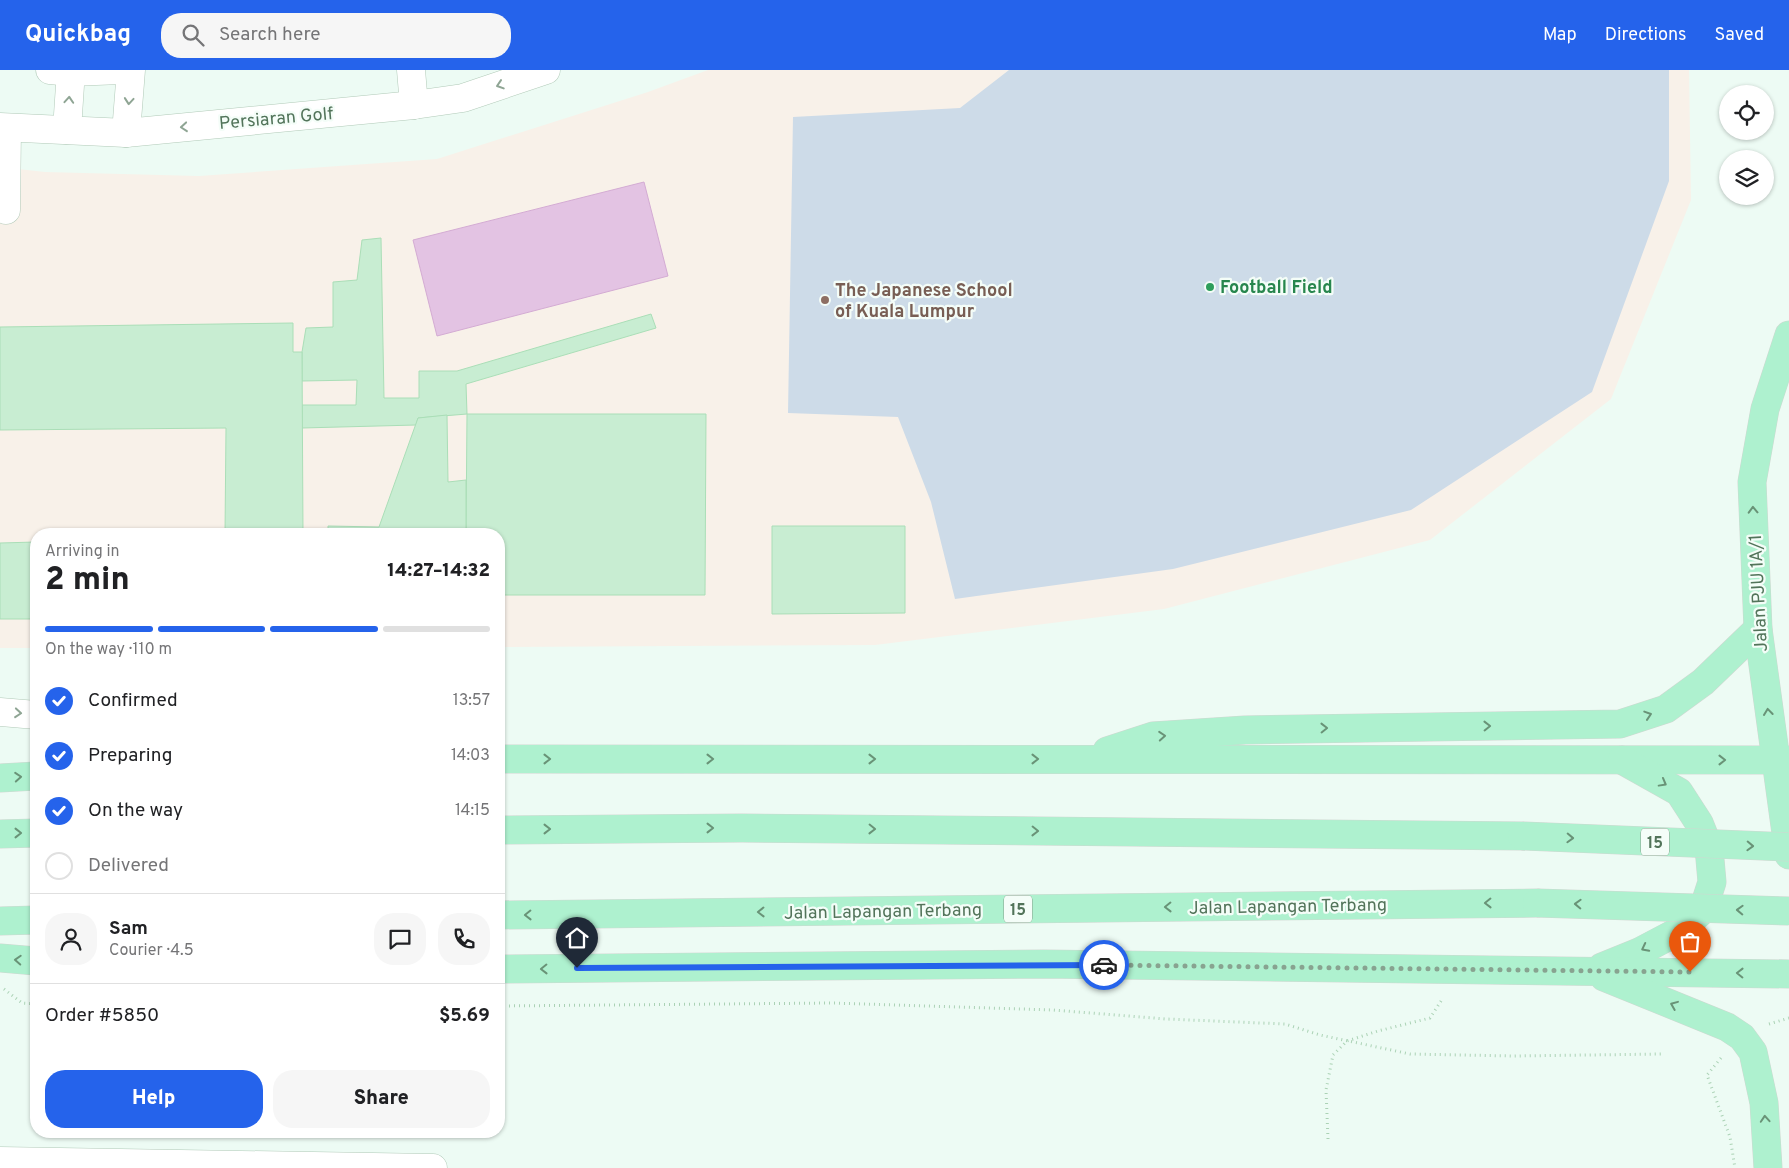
<!DOCTYPE html>
<html lang="en">
<head>
<meta charset="utf-8">
<style>
	:root { --surface:#fff; --page:#f6f6f6; --text:#202124; --muted:#757577; --line:#e0e0e0; --accent:#2563eb }
	body { margin:0; font-family:Overpass,sans-serif; background:var(--page); color:var(--text); height:100vh; display:flex; flex-direction:column; font-size:19px; white-space:nowrap }
	* { box-sizing:border-box; margin:0 }
	p { font-size:16px; color:var(--muted) }
	.icon { flex:none; width:28px; height:28px; fill:none; stroke:currentColor; stroke-width:2; stroke-linecap:round; stroke-linejoin:round }
	.map { position:relative; flex:1; overflow:hidden }
	.panel { position:absolute; left:30px; top:458px; width:475px; height:610px; display:flex; flex-direction:column; background:var(--surface); border-radius:20px; box-shadow:0 1px 4px #0004 }
	.panel>* { flex:none }
	.fabs { position:absolute; left:1719px; top:15px; display:grid; gap:10px }
	.fabs a { display:grid; place-items:center; width:55px; height:55px; border-radius:50%; background:var(--surface); box-shadow:0 1px 4px #0004; font-size:25px }
	.pin { position:absolute; display:grid; place-items:center; width:42px; height:42px; color:#fff; margin:-51px -21px; border-radius:50% 50% 50% 0; rotate:-45deg; box-shadow:0 0 5px #0007 }
	.pin .icon { rotate:45deg }
	.courier { position:absolute; display:grid; place-items:center; width:50px; height:50px; margin:-25px; border:4px solid #2563eb; border-radius:50%; background:#fff; color:#222; box-shadow:0 1px 6px #0007 }
	.overview em { font-style:normal; font-weight:800 }
	.overview div { display:flex; flex-direction:column-reverse }
	.overview { display:flex; align-items:center; justify-content:space-between; height:85px; padding:0 15px }
	h1 { font-size:32px; font-weight:800; line-height:38px }
	.bar { display:grid; grid-template-columns:repeat(4,1fr); gap:8px 5px; align-content:center; height:60px; padding:0 15px }
	.bar i { height:6px; border-radius:4px; background:var(--line) }
	.bar .selected { background:var(--accent) }
	.bar p { grid-column:span 4 }
	.line { display:flex; align-items:center; gap:12px; padding:0 15px; border-top:1px solid var(--line) }
	.line div { flex:1 }
	.round { display:grid; place-items:center; flex:none; width:52px; height:52px; border-radius:20px; background:var(--page) }
	ol { padding:0 15px; list-style:none }
	li { display:flex; align-items:center; gap:15px; height:55px }
	li p { margin-inline-start:auto }
	li .icon { padding:5px; border-radius:50%; background:var(--accent); color:#fff; stroke-width:4 }
	li:last-child { color:var(--muted) }
	li i { width:28px; height:28px; border:2px solid var(--line); border-radius:50% }
	.cta { display:flex; gap:10px; margin-top:auto; padding:10px 15px }
	.cta a { flex:1; height:58px; border-radius:20px; background:var(--accent); color:#fff; font-size:20px; font-weight:800; line-height:58px; text-align:center }
	.cta a+a { background:var(--page); color:var(--text) }
	header { display:flex; align-items:center; gap:30px; box-sizing:border-box; height:70px; padding:0 25px; background:var(--accent); color:#fff }
	header strong { font-size:24px }
	nav { display:flex; gap:28px; margin-inline-start:auto; font-size:18px }
	.search { width:350px; height:45px; background:var(--page); display:flex; align-items:center; gap:12px; box-sizing:border-box; padding:0 18px; border-radius:20px; color:var(--muted); font-size:19px }
	.map>svg:first-child { display:block }
	.education { fill:#f8f1e9 }
	.green { fill:#cddbe8 }
	.water { fill:#e3c3e3; stroke:#d3abd3 }
	.building { fill:#c8edd2; stroke:#aadeb7 }
	.lines { fill:none; stroke-linecap:round; stroke-linejoin:round }
	.minor-casing { stroke:#b1cab8; stroke-width:29 }
	.major-casing { stroke:#cfd8d1; stroke-width:29 }
	.path { stroke:#abd2b5; stroke-width:3; stroke-dasharray:1 4; stroke-linecap:butt }
	.minor { stroke:#fff; stroke-width:28 }
	.major { stroke:#aef1cf; stroke-width:28 }
	.major-bridge-casing { stroke:#cfd8d1; stroke-width:29; stroke-linecap:butt }
	.major-bridge { stroke:#aef1cf; stroke-width:28 }
	.oneway { stroke:#8fa594 }
	.oneway2 { stroke:#699377 }
	.done { stroke:#88a390; stroke-width:5; stroke-dasharray:0 9 }
	.route { stroke:#2563eb; stroke-width:6 }
	.leisure-dot { fill:#2e9e5b; stroke:#f4fdf8; stroke-width:2 }
	.education-dot { fill:#8d6e63; stroke:#f4fdf8; stroke-width:2 }
	.labels { text-anchor:middle; stroke-width:4.5; stroke-linejoin:round; paint-order:stroke }
	.shield { fill:#f4fdf8; stroke:#839d89; stroke-width:1 }
	.shield-label { font-size:16px; font-weight:bold; fill:#52745a }
	.street-label { font-size:18px; fill:#52745a; stroke:#f4fdf8 }
	.leisure-label { font-size:18px; font-weight:bold; fill:#27864d; stroke:#f4fdf8; text-anchor:start }
	.education-label { font-size:18px; font-weight:bold; fill:#785e54; stroke:#f4fdf8; text-anchor:start }
</style>
</head>
<body>
<header>
<strong>Quickbag</strong>
<div class="search"><svg class="icon" aria-label="search" viewBox="0 0 24 24"><circle cx="10" cy="10" r="6"/><path d="M15 15l6 6"/></svg>Search here</div>
<nav><a>Map</a><a>Directions</a><a>Saved</a></nav>
</header>
<div class="map">
<svg width="1789" height="1098" viewBox="0 0 1789 1098">
	<rect width="100%" height="100%" fill="#edfbf4"/>
	<path class="education" d="M 708,0 L 1689,0 L 1691,130 L 1611,329 L 1430,470 L 1164,539 L 875,575 L 499,577 L 499,464 L 36,464 L 36,578 L 0,578 L 0,97 L 45,102 L 199,106 L 437,89 L 648,22 Z"/>
	<path class="green" d="M 1009,0 L 1669,0 L 1669,111 L 1592,322 L 1411,440 L 1173,499 L 955,529 L 931,432 L 898,347 L 788,343 L 793,47 L 960,38 Z"/>
	<path class="water" d="M 644,112 L 668,206 L 437,266 L 413,170 Z"/>
	<g class="building">
		<path d="M 381,168 L 384,328 L 419,328 L 419,301 L 457,301 L 651,244 L 656,258 L 466,314 L 467,344 L 418,348 L 416,355 L 302,358 L 302,335 L 356,335 L 357,310 L 302,311 L 302,282 L 306,258 L 333,257 L 333,212 L 357,210 L 362,170 Z"/>
		<path d="M 293,253 L 293,282 L 302,282 L 303,464 L 225,464 L 226,358 L 0,360 L 0,257 Z"/>
		<path d="M 467,344 L 706,344 L 705,525 L 499,525 L 499,464 L 466,464 Z"/>
		<path d="M 447,345 L 448,412 L 466,410 L 466,464 L 328,464 L 328,456 L 379,457 L 418,348 Z"/>
		<path d="M 772,456 L 905,456 L 905,543 L 772,544 Z"/>
		<path d="M 36,472 L 36,549 L 0,549 L 0,473 Z"/>
	</g>
	<g class="lines">
		<g class="minor-casing">
			<g id="minor">
				<path d="M 50,0 L 71,2 L 121,0"/>
				<path d="M 411,0 L 414,35"/>
				<path d="M 0,57 L 126,63 L 414,35 L 463,28 L 546,0"/>
				<path d="M 67,60 L 71,0"/>
				<path d="M 126,63 L 131,0"/>
				<path d="M 6,140 L 7,58"/>
				<path d="M 0,642 L 36,645"/>
				<path d="M 0,1091 L 433,1098"/>
			</g>
		</g>
		<g class="major-casing">
			<g id="major">
				<path d="M 1789,265 L 1765,339 L 1752,412 L 1758,559 L 1789,785"/>
				<path d="M 1107,681 L 1153,666 L 1245,660 L 1620,654 L 1666,639 L 1703,612 L 1758,559"/>
				<path d="M 499,689 L 1789,690"/>
				<path d="M 0,708 L 36,706"/>
				<path d="M 499,760 L 742,758 L 1522,766"/>
				<path d="M 0,764 L 36,763"/>
				<path d="M 499,845 L 1537,833"/>
				<path d="M 0,851 L 36,850"/>
				<path d="M 0,888 L 36,891"/>
				<path d="M 1602,897 L 1639,882 L 1677,862 L 1703,840 L 1712,812 L 1709,778 L 1699,753 L 1679,722 L 1622,690"/>
				<path d="M 499,899 L 1044,894 L 1789,904"/>
				<path d="M 1604,907 L 1727,957 L 1742,967 L 1753,982 L 1764,1033 L 1768,1098"/>
			</g>
		</g>
		<g class="path">
			<path d="M 4,919 L 22,933 L 36,934"/>
			<path d="M 499,936 L 832,933 L 1053,940 L 1166,949 L 1285,954 L 1320,965 L 1410,984 L 1514,986 L 1663,984"/>
			<path d="M 1769,954 L 1789,948"/>
			<path d="M 1721,988 L 1707,1005 L 1730,1067 L 1735,1098"/>
			<path d="M 1328,1069 L 1326,1020 L 1333,985 L 1347,971 L 1378,961 L 1430,948 L 1443,928"/>
		</g>
		<use href="#minor" class="minor"/>
		<use href="#major" class="major"/>
		<g class="major-bridge-casing">
			<g id="major-bridge">
				<path d="M 1522,766 L 1789,777"/>
				<path d="M 1537,833 L 1789,841"/>
			</g>
		</g>
		<use href="#major-bridge" class="major-bridge"/>
	</g>
	<defs><path id="oneway-chevron" d="M-2-3.5L2.5 0L-2 3.5" fill="none" stroke-width="1.6" stroke-linecap="round" stroke-linejoin="round" transform="scale(1.25)"/></defs>
	<g class="oneway">
		<use href="#oneway-chevron" transform="translate(500 15) rotate(162)"/>
		<use href="#oneway-chevron" transform="translate(69 30) rotate(-86)"/>
		<use href="#oneway-chevron" transform="translate(129 31) rotate(95)"/>
		<use href="#oneway-chevron" transform="translate(184 57) rotate(175)"/>
		<use href="#oneway-chevron" transform="translate(18 643) rotate(5)"/>
	</g>
	<g class="oneway2">
		<use href="#oneway-chevron" transform="translate(1753 440) rotate(-92)"/>
		<use href="#oneway-chevron" transform="translate(1768 642) rotate(-97)"/>
		<use href="#oneway-chevron" transform="translate(1648 645) rotate(-18)"/>
		<use href="#oneway-chevron" transform="translate(1487 656) rotate(-1)"/>
		<use href="#oneway-chevron" transform="translate(1324 658) rotate(-1)"/>
		<use href="#oneway-chevron" transform="translate(1162 666) rotate(-4)"/>
		<use href="#oneway-chevron" transform="translate(547 689)"/>
		<use href="#oneway-chevron" transform="translate(710 689)"/>
		<use href="#oneway-chevron" transform="translate(872 689)"/>
		<use href="#oneway-chevron" transform="translate(1035 689)"/>
		<use href="#oneway-chevron" transform="translate(1722 690)"/>
		<use href="#oneway-chevron" transform="translate(18 707) rotate(-4)"/>
		<use href="#oneway-chevron" transform="translate(1663 713) rotate(29)"/>
		<use href="#oneway-chevron" transform="translate(710 758)"/>
		<use href="#oneway-chevron" transform="translate(547 759)"/>
		<use href="#oneway-chevron" transform="translate(872 759) rotate(1)"/>
		<use href="#oneway-chevron" transform="translate(1035 761) rotate(1)"/>
		<use href="#oneway-chevron" transform="translate(18 763)"/>
		<use href="#oneway-chevron" transform="translate(1570 768) rotate(2)"/>
		<use href="#oneway-chevron" transform="translate(1750 776) rotate(2)"/>
		<use href="#oneway-chevron" transform="translate(1488 833) rotate(179)"/>
		<use href="#oneway-chevron" transform="translate(1578 834) rotate(-178)"/>
		<use href="#oneway-chevron" transform="translate(1168 837) rotate(179)"/>
		<use href="#oneway-chevron" transform="translate(1740 840) rotate(-178)"/>
		<use href="#oneway-chevron" transform="translate(761 842) rotate(179)"/>
		<use href="#oneway-chevron" transform="translate(528 845) rotate(179)"/>
		<use href="#oneway-chevron" transform="translate(1645 878) rotate(153)"/>
		<use href="#oneway-chevron" transform="translate(18 890) rotate(-177)"/>
		<use href="#oneway-chevron" transform="translate(544 899) rotate(179)"/>
		<use href="#oneway-chevron" transform="translate(1740 903) rotate(-179)"/>
		<use href="#oneway-chevron" transform="translate(1674 935) rotate(-158)"/>
		<use href="#oneway-chevron" transform="translate(1765 1049) rotate(-94)"/>
	</g>
	<g class="lines">
		<path class="done" d="M 1104,895 L 1690,902"/>
		<path class="route" d="M 577,898 L 1104,895"/>
	</g>
	<circle class="leisure-dot" cx="1210" cy="217" r="5"/>
	<circle class="education-dot" cx="825" cy="230" r="5"/>
	<g class="labels">
		<g class="shield">
			<rect x="1641" y="758.5" width="28" height="27" rx="4"/>
			<rect x="1004" y="825.5" width="28" height="27" rx="4"/>
		</g>
		<g class="shield-label">
			<text x="1655" y="778">15</text>
			<text x="1018" y="845">15</text>
		</g>
		<g class="street-label">
			<text transform="translate(276 48) rotate(-5)" y="6">Persiaran Golf</text>
			<text transform="translate(1758 523) rotate(-93)" y="6">Jalan PJU 1A/1</text>
			<text transform="translate(1288 836) rotate(-1)" y="6">Jalan Lapangan Terbang</text>
			<text transform="translate(883 841) rotate(-1)" y="6">Jalan Lapangan Terbang</text>
		</g>
		<g class="leisure-label">
			<text x="1220" y="223">Football Field</text>
		</g>
		<g class="education-label">
			<text x="835" y="226">The Japanese School<tspan x="835" dy="21">of Kuala Lumpur</tspan></text>
		</g>
	</g>
</svg>
<div class="fabs">
<a><svg class="icon" aria-label="locate" viewBox="0 0 24 24"><circle cx="12" cy="12" r="6"/><path d="M12 2v4M12 18v4M2 12h4M18 12h4"/></svg></a>
<a><svg class="icon" aria-label="layers" viewBox="0 0 24 24"><path d="M12 4l9 5-9 5-9-5zM3 14l9 5 9-5"/></svg></a>
</div>
<div class="pin" style="left:1690px;top:902px;background:#ea580c"><svg class="icon" aria-label="bag" viewBox="0 0 24 24"><path d="M5 8h14l-1 12H6zM9 8a3 3 0 0 1 6 0"/></svg></div>
<div class="pin" style="left:577px;top:898px;background:#1f2937"><svg class="icon" aria-label="home" viewBox="0 0 24 24"><path d="M3 11l9-7 9 7M6 9v11h12V9"/></svg></div>
<div class="courier" style="left:1104px;top:895px"><svg class="icon" aria-label="car" viewBox="0 0 24 24"><path d="M5 17H2v-5l4-1 3-4h7l3 4 3 1v5h-3M9 17h6M6 11h13"/><circle cx="7" cy="17" r="2"/><circle cx="17" cy="17" r="2"/></svg></div>
<section class="panel">
<div class="overview"><div><h1>2 min</h1><p>Arriving in</p></div><em>14:27–14:32</em></div>
<div class="bar"><i class="selected"></i><i class="selected"></i><i class="selected"></i><i></i><p>On the way · 110 m</p></div>
<ol>
<li><svg class="icon" aria-label="check" viewBox="0 0 24 24"><path d="M5 12l5 5 9-10"/></svg>Confirmed<p>13:57</p></li>
<li><svg class="icon" aria-label="check" viewBox="0 0 24 24"><path d="M5 12l5 5 9-10"/></svg>Preparing<p>14:03</p></li>
<li><svg class="icon" aria-label="check" viewBox="0 0 24 24"><path d="M5 12l5 5 9-10"/></svg>On the way<p>14:15</p></li>
<li><i></i>Delivered</li>
</ol>
<div class="line" style="height:90px"><a class="round"><svg class="icon" aria-label="person" viewBox="0 0 24 24"><circle cx="12" cy="8" r="4"/><path d="M4 21q1-7 8-7t8 7"/></svg></a><div><b>Sam</b><p>Courier · 4.5</p></div><a class="round"><svg class="icon" aria-label="chat" viewBox="0 0 24 24"><path d="M4 5h16v11H9l-5 4z"/></svg></a><a class="round"><svg class="icon" aria-label="phone" viewBox="0 0 24 24"><path d="M5 4h4l2 5-3 2q2 4 5 5l2-3 5 2v4C11 20 4 13 5 4z"/></svg></a></div>
<div class="line" style="height:65px"><div>Order #5850</div><b>$5.69</b></div>
<div class="cta"><a>Help</a><a>Share</a></div>
</section>
</div>
</body>
</html>
